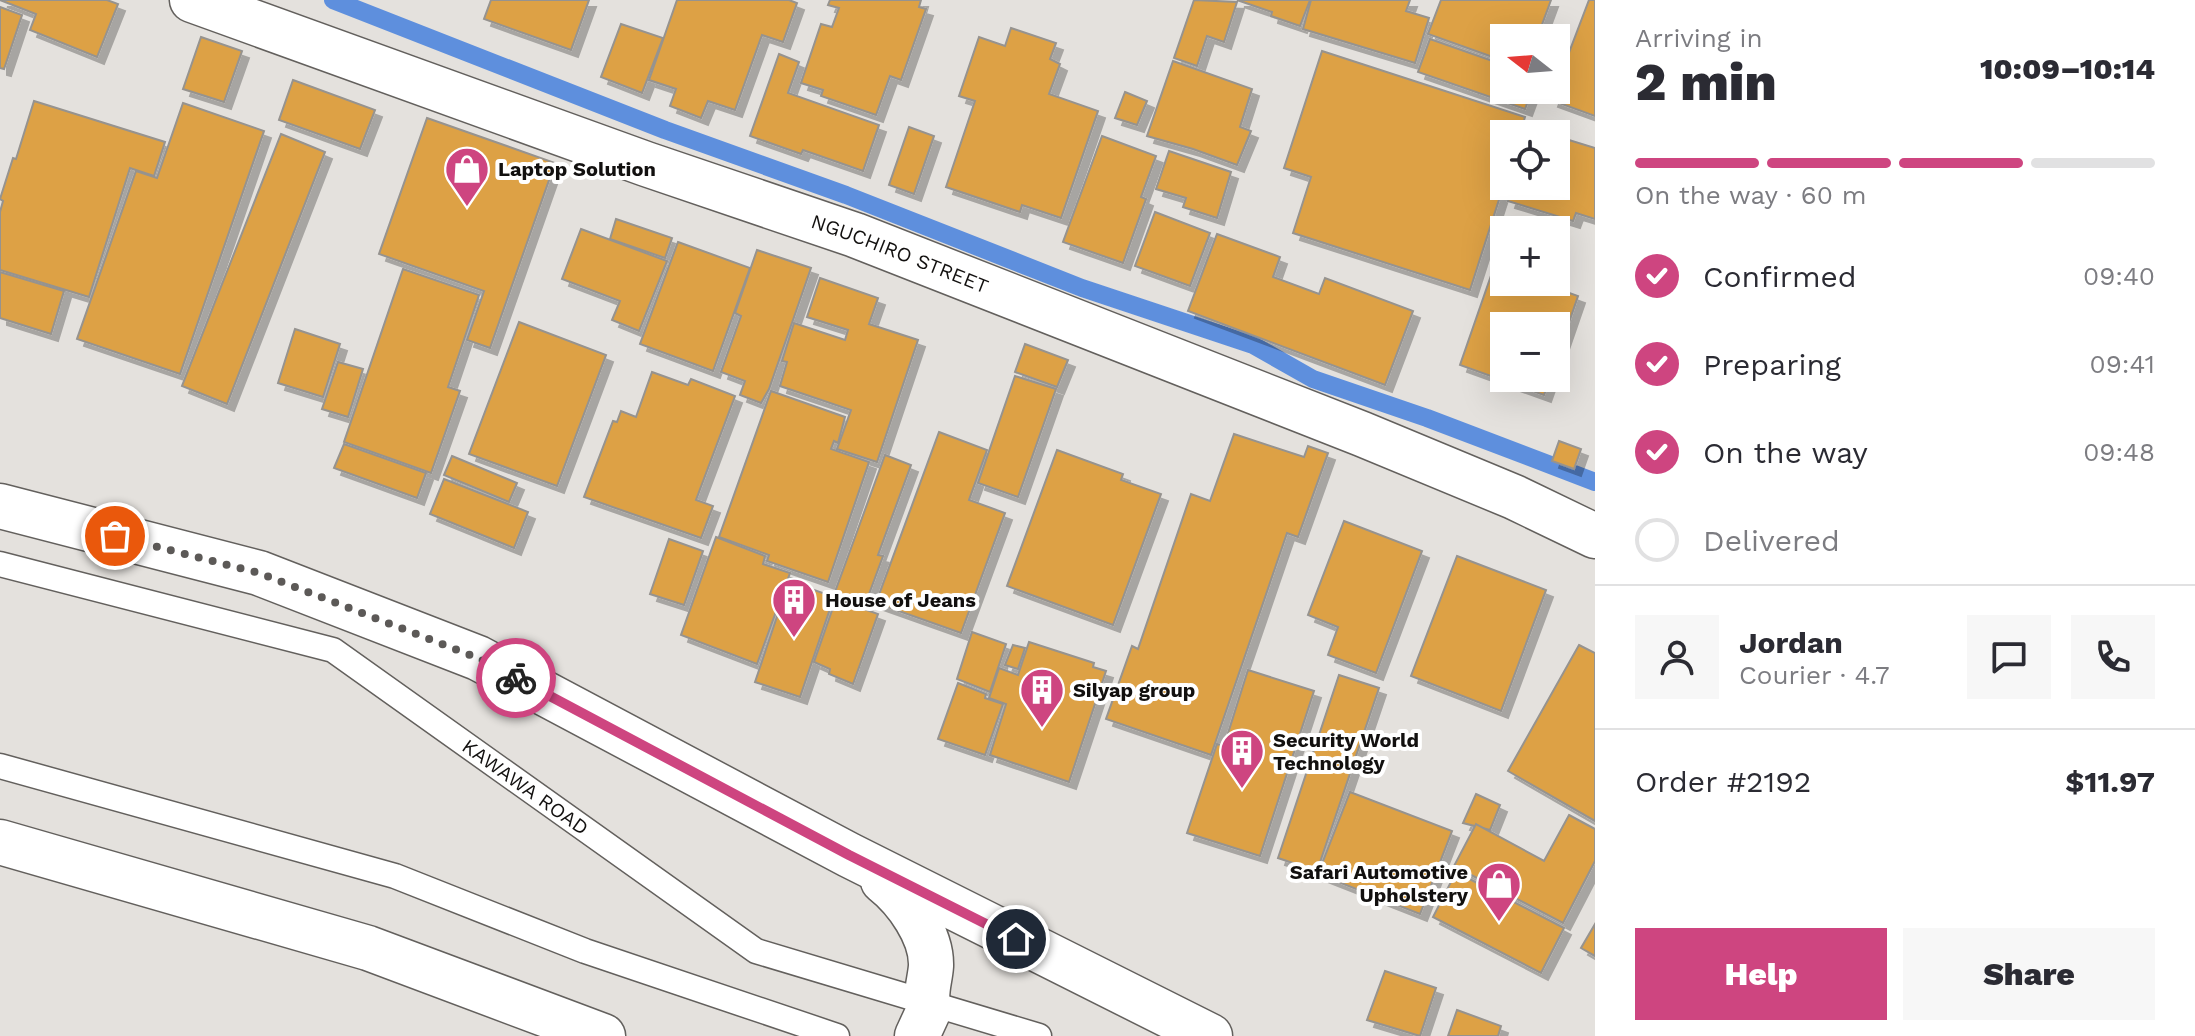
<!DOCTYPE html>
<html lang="en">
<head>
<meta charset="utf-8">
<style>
	:root { --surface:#fff; --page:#f7f7f7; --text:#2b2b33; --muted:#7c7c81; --line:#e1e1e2; --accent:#ce4580 }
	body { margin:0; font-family:"Work Sans",sans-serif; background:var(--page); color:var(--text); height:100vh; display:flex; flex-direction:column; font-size:30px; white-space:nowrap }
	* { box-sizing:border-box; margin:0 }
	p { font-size:26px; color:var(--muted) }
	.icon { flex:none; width:44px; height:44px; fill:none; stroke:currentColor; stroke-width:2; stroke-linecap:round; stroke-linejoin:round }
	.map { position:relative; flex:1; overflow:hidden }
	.panel { display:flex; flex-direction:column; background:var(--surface); width:600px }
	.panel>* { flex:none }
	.needle { width:52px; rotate:287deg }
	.controls { position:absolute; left:1490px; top:24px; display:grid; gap:16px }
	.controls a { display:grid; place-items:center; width:80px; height:80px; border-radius:0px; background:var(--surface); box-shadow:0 8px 32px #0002; font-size:40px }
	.pin { position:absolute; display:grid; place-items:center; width:68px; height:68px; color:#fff; margin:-34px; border:4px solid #fff; border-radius:50%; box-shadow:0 2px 8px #0007 }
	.courier { position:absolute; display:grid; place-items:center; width:80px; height:80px; margin:-40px; border:6px solid #ce4580; border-radius:50%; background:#fff; color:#222; box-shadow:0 2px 10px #0007 }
	.overview em { font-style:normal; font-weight:800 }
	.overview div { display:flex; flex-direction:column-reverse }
	.overview { display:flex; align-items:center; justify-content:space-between; height:136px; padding:0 40px }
	h1 { font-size:52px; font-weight:800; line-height:60px }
	.bar { display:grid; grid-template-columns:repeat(4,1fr); gap:12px 8px; align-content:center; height:96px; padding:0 40px }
	.bar i { height:10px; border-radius:6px; background:var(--line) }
	.bar .current { background:var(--accent) }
	.bar p { grid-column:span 4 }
	.line { display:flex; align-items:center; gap:20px; padding:0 40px; border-top:2px solid var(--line) }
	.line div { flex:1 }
	.round { display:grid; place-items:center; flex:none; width:84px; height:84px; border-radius:0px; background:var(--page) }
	ol { padding:0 40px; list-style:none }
	li { display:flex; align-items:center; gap:24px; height:88px }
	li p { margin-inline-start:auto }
	li .icon { padding:8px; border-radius:50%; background:var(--accent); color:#fff; stroke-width:4 }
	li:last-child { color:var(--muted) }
	li i { width:44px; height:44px; border:4px solid var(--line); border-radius:50% }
	.button { display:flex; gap:16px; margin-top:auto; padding:16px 40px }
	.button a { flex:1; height:92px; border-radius:0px; background:var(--accent); color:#fff; font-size:32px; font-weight:800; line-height:92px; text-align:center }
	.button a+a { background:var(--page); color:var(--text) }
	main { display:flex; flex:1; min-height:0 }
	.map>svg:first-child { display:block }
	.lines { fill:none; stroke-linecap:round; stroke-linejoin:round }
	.stream { stroke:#5e8fdd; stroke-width:18 }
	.building { fill:#dda145; stroke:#96938f; stroke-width:2; filter:url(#shadow) }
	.lane-casing { stroke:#63605d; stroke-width:27 }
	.street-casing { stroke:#63605d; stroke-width:47 }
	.primary-casing { stroke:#63605d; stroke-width:47 }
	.lane { stroke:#fff; stroke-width:24 }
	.street { stroke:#fff; stroke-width:44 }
	.primary { stroke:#fff; stroke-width:44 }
	.done { stroke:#5c5957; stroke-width:8; stroke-dasharray:0 14.4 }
	.route { stroke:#ce4580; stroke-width:10 }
	.labels { text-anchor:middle; stroke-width:8; stroke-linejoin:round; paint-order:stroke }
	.poi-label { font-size:20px; font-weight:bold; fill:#12100f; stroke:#fff; text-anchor:start }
	.street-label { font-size:20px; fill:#12100f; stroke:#fff }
</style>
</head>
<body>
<main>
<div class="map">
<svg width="1595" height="1036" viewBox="0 0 1595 1036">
	<defs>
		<filter id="shadow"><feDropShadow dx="7" dy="7" stdDeviation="0" flood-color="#0004"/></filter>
	</defs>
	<rect width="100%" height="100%" fill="#e4e1dd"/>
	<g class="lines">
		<path class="stream" d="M 333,0 L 665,130 L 846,195 L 1082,288 L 1253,345 L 1313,379 L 1427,418 L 1595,482"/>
	</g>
	<g class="building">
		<path d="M 0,0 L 107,0 L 118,4 L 97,57 L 30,30 L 36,14 Z"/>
		<path d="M 491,0 L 589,0 L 571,50 L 484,19 Z"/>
		<path d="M 677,0 L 789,0 L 797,3 L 783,42 L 762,35 L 735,110 L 708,101 L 701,118 L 670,106 L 676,89 L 649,80 Z"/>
		<path d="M 830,0 L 921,0 L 919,7 L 926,9 L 901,80 L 890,76 L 876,115 L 821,96 L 823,90 L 801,83 L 821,24 L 832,27 L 839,8 L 828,5 Z"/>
		<path d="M 1194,0 L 1237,2 L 1224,42 L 1207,36 L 1197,66 L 1174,58 Z"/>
		<path d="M 1237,0 L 1310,0 L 1300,26 L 1271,16 L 1272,12 Z"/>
		<path d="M 1311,0 L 1410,0 L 1406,11 L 1429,18 L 1415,63 L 1303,29 Z"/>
		<path d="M 1441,0 L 1551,0 L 1537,38 L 1504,38 L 1504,61 L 1428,34 Z"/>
		<path d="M 1589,0 L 1595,0 L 1595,116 L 1551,100 Z"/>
		<path d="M 0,7 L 22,15 L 4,69 L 0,68 Z"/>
		<path d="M 621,24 L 663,38 L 642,93 L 601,77 Z"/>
		<path d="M 1011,28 L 1056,43 L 1050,59 L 1060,64 L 1049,94 L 1098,111 L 1061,218 L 1022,205 L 1020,212 L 946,187 L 975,101 L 959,96 L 979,37 L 1005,46 Z"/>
		<path d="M 201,37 L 242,51 L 224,102 L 183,89 Z"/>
		<path d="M 1430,39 L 1504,65 L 1504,90 L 1532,90 L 1525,109 L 1418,72 Z"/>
		<path d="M 1322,51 L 1525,117 L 1520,134 L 1504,134 L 1504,184 L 1470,290 L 1293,233 L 1311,177 L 1284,168 Z"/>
		<path d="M 779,54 L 799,62 L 788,93 L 879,125 L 863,171 L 803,150 L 801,154 L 750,136 Z"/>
		<path d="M 1173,61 L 1252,89 L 1240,127 L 1251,131 L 1237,165 L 1193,149 L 1147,136 Z"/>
		<path d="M 293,80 L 375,110 L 360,149 L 279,120 Z"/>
		<path d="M 1125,92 L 1147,101 L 1137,125 L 1115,118 Z"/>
		<path d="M 34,101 L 165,142 L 154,176 L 130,168 L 89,297 L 0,270 L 0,212 L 3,201 L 0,199 L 13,158 L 16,159 Z"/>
		<path d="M 183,103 L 264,131 L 180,374 L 77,339 L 136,171 L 157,178 Z"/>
		<path d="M 427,118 L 555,163 L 490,348 L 467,340 L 484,291 L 379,254 Z"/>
		<path d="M 909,127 L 934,136 L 914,194 L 889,185 Z"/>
		<path d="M 281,134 L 325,152 L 227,404 L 182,386 Z"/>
		<path d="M 1102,136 L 1156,156 L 1141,197 L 1146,199 L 1123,263 L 1063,242 Z"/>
		<path d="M 1556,136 L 1595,148 L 1595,219 L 1576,213 L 1573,221 L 1508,201 L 1513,186 L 1556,186 Z"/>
		<path d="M 1169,151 L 1231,172 L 1217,218 L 1183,207 L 1186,198 L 1156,189 Z"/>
		<path d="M 1155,212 L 1210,233 L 1190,286 L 1135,266 Z"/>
		<path d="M 616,219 L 672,238 L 665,258 L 610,239 Z"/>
		<path d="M 581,229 L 667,261 L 639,331 L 612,320 L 620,301 L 562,279 Z"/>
		<path d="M 1217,234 L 1280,257 L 1273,277 L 1319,294 L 1325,278 L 1413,311 L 1385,385 L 1188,311 Z"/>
		<path d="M 678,242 L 750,268 L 713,371 L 640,344 Z"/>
		<path d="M 757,250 L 811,268 L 769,389 L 761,403 L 740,395 L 745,381 L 721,372 L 741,316 L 735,313 Z"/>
		<path d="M 1494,267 L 1504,270 L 1504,282 L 1539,282 L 1578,296 L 1556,360 L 1556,326 L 1504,326 L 1504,378 L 1550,378 L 1544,395 L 1460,365 Z"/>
		<path d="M 403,269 L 479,295 L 448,387 L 460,391 L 431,473 L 344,442 Z"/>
		<path d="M 0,272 L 64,291 L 51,334 L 0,318 Z"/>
		<path d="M 820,278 L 878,298 L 869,324 L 918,340 L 877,462 L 837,449 L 851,410 L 780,386 L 787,362 L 782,361 L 794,323 L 845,340 L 848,330 L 807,317 Z"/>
		<path d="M 519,322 L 606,355 L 557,486 L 469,454 Z"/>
		<path d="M 295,329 L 340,344 L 323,397 L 278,383 Z"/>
		<path d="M 1025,344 L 1068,360 L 1057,387 L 1015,372 Z"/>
		<path d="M 338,362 L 363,369 L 348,417 L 322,409 Z"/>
		<path d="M 652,372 L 688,385 L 691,379 L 735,396 L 696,500 L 713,506 L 701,538 L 584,497 L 613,421 L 617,422 L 621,411 L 636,417 Z"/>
		<path d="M 1015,376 L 1056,389 L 1018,497 L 978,483 Z"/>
		<path d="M 771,391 L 845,417 L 838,443 L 834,441 L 831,449 L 869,462 L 828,582 L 767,561 L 769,555 L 719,537 Z"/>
		<path d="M 939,432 L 987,450 L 969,500 L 1005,513 L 961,633 L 876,603 Z"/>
		<path d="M 1234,434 L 1304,457 L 1308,446 L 1328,453 L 1298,537 L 1287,533 L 1211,755 L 1106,719 L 1132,646 L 1138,649 L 1191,494 L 1210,501 Z"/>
		<path d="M 1559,441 L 1581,449 L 1574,469 L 1552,461 Z"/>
		<path d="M 344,444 L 426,473 L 417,498 L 334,468 Z"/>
		<path d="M 1057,450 L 1123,474 L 1121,480 L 1161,494 L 1113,625 L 1007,586 Z"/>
		<path d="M 885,455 L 911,465 L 878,555 L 883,556 L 865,605 L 835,592 Z"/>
		<path d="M 452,456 L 517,483 L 509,502 L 444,475 Z"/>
		<path d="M 444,479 L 528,512 L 514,548 L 430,514 Z"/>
		<path d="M 1344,521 L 1422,551 L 1376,673 L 1328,655 L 1338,627 L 1308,615 Z"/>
		<path d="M 716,537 L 765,556 L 763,564 L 790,573 L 757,664 L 681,635 Z"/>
		<path d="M 669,539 L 703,551 L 684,605 L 650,594 Z"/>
		<path d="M 1457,556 L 1546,590 L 1501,711 L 1411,676 Z"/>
		<path d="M 789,581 L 834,597 L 800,697 L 755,682 Z"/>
		<path d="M 836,599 L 878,614 L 853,684 L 829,674 L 830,669 L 814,662 Z"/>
		<path d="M 972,632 L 1006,644 L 990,692 L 957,679 Z"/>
		<path d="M 1029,642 L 1094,663 L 1093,667 L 1106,671 L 1069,782 L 990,755 L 1006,704 L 989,698 L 999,668 L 1018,675 Z"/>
		<path d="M 1013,645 L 1025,648 L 1018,669 L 1005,665 Z"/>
		<path d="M 1579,645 L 1595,653 L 1595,821 L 1508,771 Z"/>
		<path d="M 1248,670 L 1314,691 L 1260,856 L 1187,833 L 1217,744 L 1224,746 Z"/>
		<path d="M 1339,675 L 1379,688 L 1317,871 L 1278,858 Z"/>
		<path d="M 958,683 L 986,694 L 985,698 L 1003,704 L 985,755 L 938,739 Z"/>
		<path d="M 1350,792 L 1452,831 L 1420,914 L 1318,874 Z"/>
		<path d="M 1476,794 L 1500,805 L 1490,830 L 1463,823 Z"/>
		<path d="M 1569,815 L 1595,829 L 1595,861 L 1563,923 L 1454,866 L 1476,824 L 1544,861 Z"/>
		<path d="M 1456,872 L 1564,928 L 1541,973 L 1433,917 Z"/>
		<path d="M 1595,924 L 1595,956 L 1581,948 Z"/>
		<path d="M 1385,971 L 1436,988 L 1420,1036 L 1367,1020 Z"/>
		<path d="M 1457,1010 L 1501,1026 L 1498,1036 L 1448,1036 Z"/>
	</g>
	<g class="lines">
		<g class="lane-casing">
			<g id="lane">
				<path id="s1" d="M 0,564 L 333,650 L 756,951 L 1039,1036"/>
				<path d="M 0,766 L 395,876 L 585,951 L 837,1036"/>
			</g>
		</g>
		<g class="street-casing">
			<g id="street">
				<path id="s2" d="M 192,0 L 646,164 L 855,235 L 1362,434 L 1514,497 L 1595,536"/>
			</g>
		</g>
		<g class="primary-casing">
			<g id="primary">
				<path d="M 0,506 L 259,573 L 478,658 L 849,855 L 1210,1036"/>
				<path d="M 0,842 L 368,948 L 603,1036"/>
				<path d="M 883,881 C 906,899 932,935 931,966 C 930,981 924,995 929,1010 L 917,1036"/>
			</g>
		</g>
		<use href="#lane" class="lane"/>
		<use href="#street" class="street"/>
		<use href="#primary" class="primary"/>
	</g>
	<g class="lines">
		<path class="done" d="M 115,536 L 259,573 L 478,658 L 516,678"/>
		<path class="route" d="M 516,678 L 849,855 L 1016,939"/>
	</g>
	<defs>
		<g id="shop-pin" transform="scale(2.3)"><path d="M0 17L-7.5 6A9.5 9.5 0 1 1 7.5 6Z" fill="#ce4580" stroke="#fff"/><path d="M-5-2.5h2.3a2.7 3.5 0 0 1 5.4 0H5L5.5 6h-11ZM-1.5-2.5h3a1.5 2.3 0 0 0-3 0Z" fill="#fff"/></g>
		<g id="building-pin" transform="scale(2.3)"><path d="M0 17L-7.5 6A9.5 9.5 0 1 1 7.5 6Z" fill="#ce4580" stroke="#fff"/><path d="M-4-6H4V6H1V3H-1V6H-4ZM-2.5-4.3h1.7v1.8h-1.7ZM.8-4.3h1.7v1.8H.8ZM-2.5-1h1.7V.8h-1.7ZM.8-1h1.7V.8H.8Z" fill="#fff"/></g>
	</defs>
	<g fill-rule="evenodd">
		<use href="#shop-pin" x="467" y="169"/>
		<use href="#building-pin" x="794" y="600"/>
		<use href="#building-pin" x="1042" y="690"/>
		<use href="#building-pin" x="1242" y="751"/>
		<use href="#shop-pin" x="1499" y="884"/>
	</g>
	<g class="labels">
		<g class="poi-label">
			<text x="498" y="176">Laptop Solution</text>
			<text x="825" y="607">House of Jeans</text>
			<text x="1073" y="697">Silyap group</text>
			<text x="1273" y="747">Security World<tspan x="1273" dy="23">Technology</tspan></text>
			<text x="1468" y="879" text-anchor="end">Safari Automotive<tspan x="1468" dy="23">Upholstery</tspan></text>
		</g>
		<g class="street-label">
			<text dy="7" stroke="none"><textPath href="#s2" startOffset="752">NGUCHIRO STREET</textPath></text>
			<text dy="7" stroke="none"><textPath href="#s1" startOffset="580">KAWAWA ROAD</textPath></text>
		</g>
	</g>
</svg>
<div class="controls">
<a><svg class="needle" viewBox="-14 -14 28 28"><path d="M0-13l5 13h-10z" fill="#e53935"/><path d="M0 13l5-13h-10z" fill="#7c7c81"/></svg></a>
<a><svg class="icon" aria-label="locate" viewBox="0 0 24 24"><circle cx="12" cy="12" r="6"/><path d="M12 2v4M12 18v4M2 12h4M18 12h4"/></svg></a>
<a>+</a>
<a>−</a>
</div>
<div class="pin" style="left:115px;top:536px;background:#ea580c"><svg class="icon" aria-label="bag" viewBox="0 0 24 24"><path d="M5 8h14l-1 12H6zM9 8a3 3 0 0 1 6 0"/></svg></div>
<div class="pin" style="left:1016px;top:939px;background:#1f2937"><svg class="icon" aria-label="home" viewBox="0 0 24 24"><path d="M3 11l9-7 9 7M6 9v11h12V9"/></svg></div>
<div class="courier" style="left:516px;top:678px"><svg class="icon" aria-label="bike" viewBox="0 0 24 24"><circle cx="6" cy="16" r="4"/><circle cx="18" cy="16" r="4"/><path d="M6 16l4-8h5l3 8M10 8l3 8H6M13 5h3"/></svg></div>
</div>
<section class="panel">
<div class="overview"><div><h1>2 min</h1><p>Arriving in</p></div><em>10:09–10:14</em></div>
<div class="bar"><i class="current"></i><i class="current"></i><i class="current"></i><i></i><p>On the way · 60 m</p></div>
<ol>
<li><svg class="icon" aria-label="check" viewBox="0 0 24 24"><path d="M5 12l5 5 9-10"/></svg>Confirmed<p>09:40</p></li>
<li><svg class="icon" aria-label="check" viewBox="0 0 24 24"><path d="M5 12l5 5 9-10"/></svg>Preparing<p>09:41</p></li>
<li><svg class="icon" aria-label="check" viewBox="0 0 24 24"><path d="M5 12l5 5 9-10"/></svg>On the way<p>09:48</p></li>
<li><i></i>Delivered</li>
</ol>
<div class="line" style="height:144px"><a class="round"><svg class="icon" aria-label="person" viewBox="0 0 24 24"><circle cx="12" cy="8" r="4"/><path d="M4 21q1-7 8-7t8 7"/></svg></a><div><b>Jordan</b><p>Courier · 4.7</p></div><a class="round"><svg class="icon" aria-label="chat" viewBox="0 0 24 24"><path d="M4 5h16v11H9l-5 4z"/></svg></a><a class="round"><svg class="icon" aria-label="phone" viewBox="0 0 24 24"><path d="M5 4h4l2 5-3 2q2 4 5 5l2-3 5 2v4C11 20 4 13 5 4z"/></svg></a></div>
<div class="line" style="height:104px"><div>Order #2192</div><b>$11.97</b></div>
<div class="button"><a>Help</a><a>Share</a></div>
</section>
</main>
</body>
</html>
